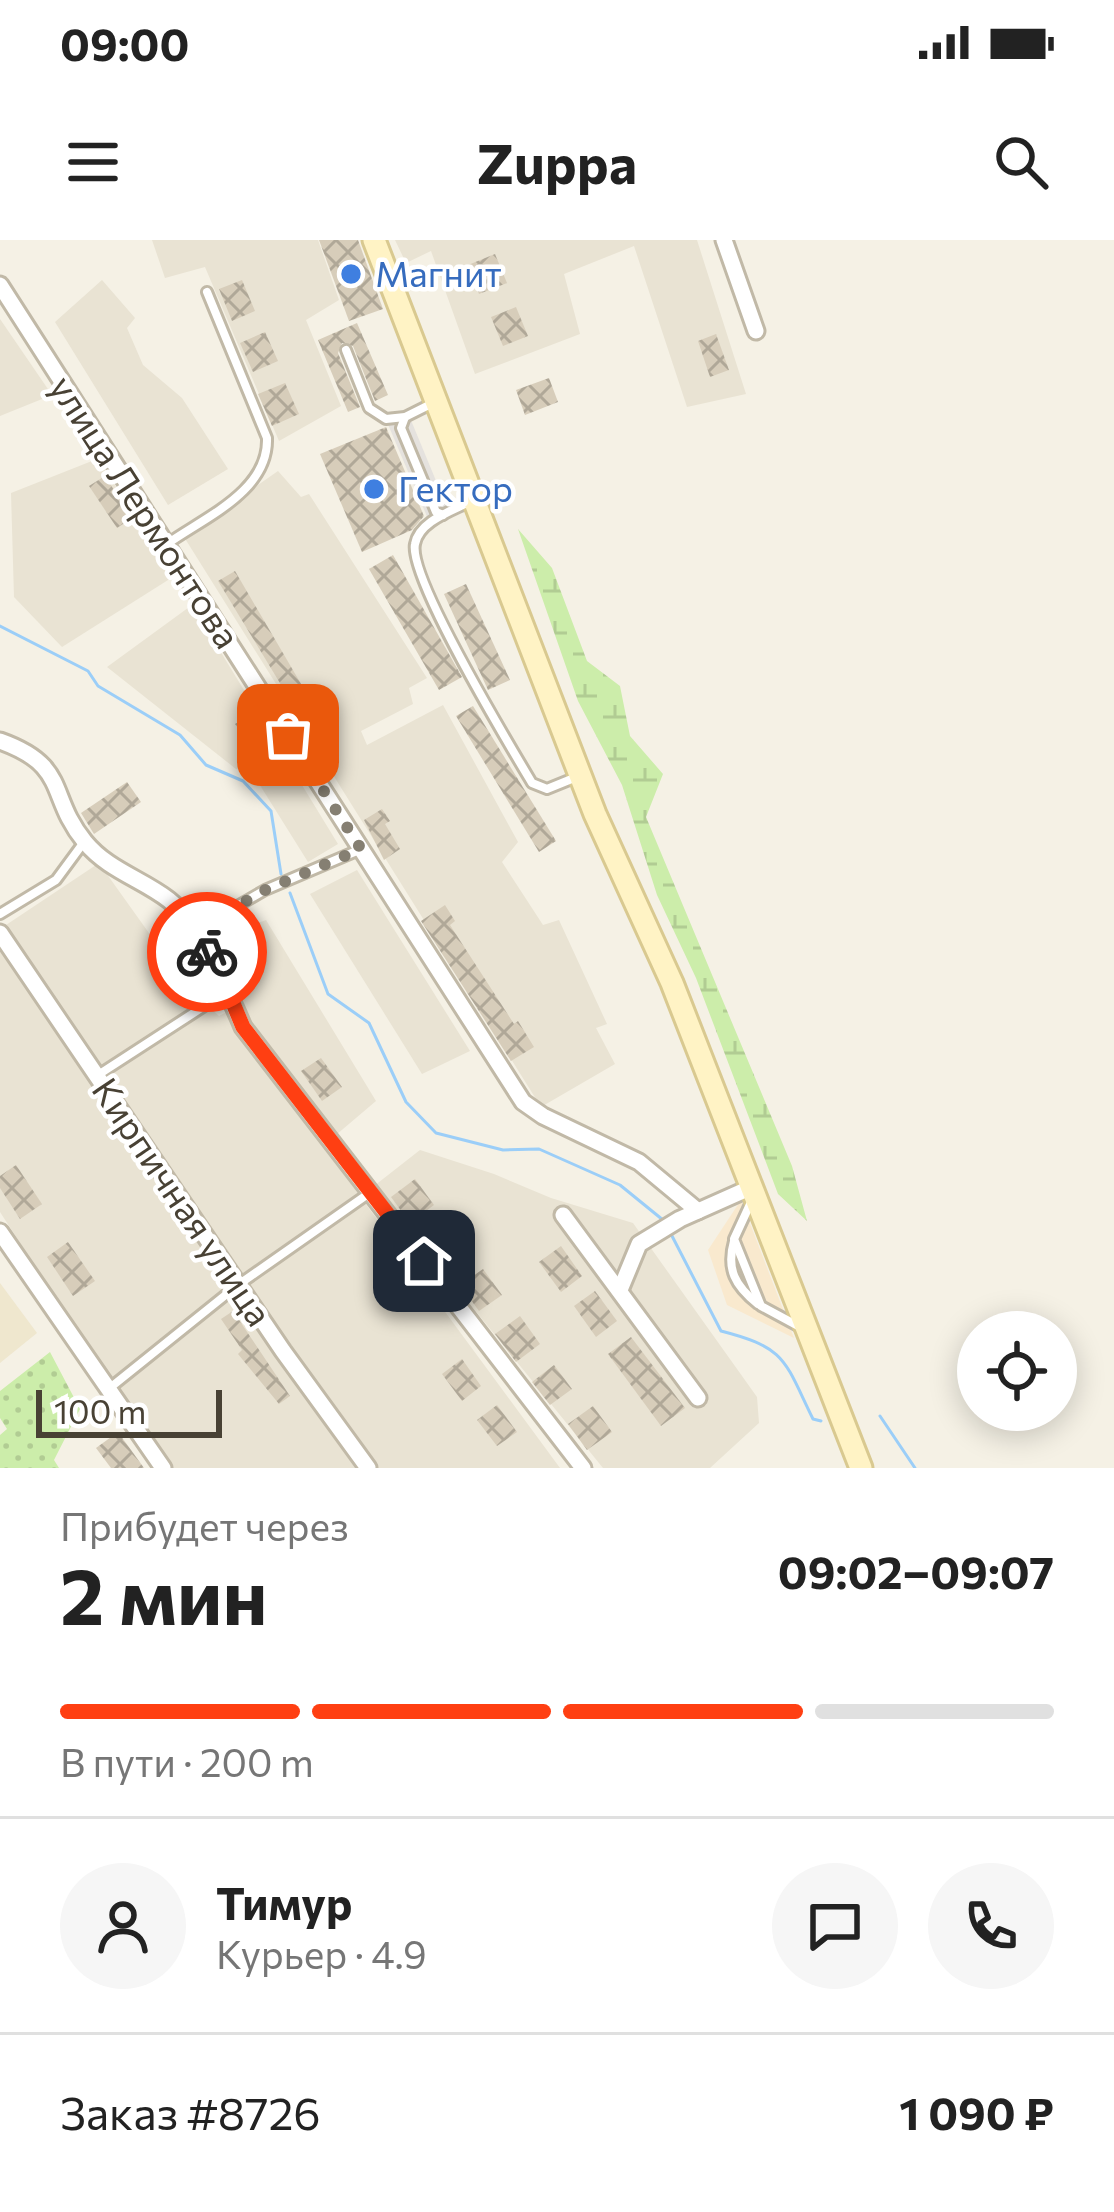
<!DOCTYPE html>
<html lang="ru">
<head>
<meta charset="utf-8">
<style>
	:root { --surface:#fff; --page:#f6f6f6; --text:#222; --muted:#767676; --line:#e0e0e0; --accent:#ff3f12 }
	body { margin:0; font-family:Commissioner,sans-serif; background:var(--page); color:var(--text); height:100vh; display:flex; flex-direction:column; font-size:45px; white-space:nowrap }
	* { box-sizing:border-box; margin:0 }
	p { font-size:39px; color:var(--muted) }
	.icon { flex:none; width:66px; height:66px; fill:none; stroke:currentColor; stroke-width:2; stroke-linecap:round; stroke-linejoin:round }
	.map { position:relative; height:1228px; overflow:hidden }
	.sheet { display:flex; flex-direction:column; background:var(--surface); flex:1 }
	.sheet>* { flex:none }
	.fabs { position:absolute; left:957px; top:1071px; display:grid; gap:24px }
	.fabs a { display:grid; place-items:center; width:120px; height:120px; border-radius:50%; background:var(--surface); box-shadow:0 6px 30px #0003; font-size:60px }
	.scale { position:absolute; left:36px; bottom:30px; width:186px; box-sizing:border-box; padding-left:12px; border:6px solid #484134; border-top:0; font-size:33px; line-height:42px; white-space:nowrap; color:#484134; -webkit-text-stroke:9px #fff; paint-order:stroke }
	.pin { position:absolute; display:grid; place-items:center; width:102px; height:102px; color:#fff; margin:-51px; border-radius:24px; box-shadow:0 6px 18px #0006 }
	.courier { position:absolute; display:grid; place-items:center; width:120px; height:120px; margin:-60px; border:9px solid #ff3f12; border-radius:50%; background:#fff; color:#222; box-shadow:0 3px 15px #0007 }
	.head em { font-style:normal; font-weight:700 }
	.head div { display:flex; flex-direction:column-reverse }
	.head { display:flex; align-items:center; justify-content:space-between; height:204px; padding:0 60px }
	h1 { font-size:78px; font-weight:700; line-height:90px }
	.bar { display:grid; grid-template-columns:repeat(4,1fr); gap:18px 12px; align-content:center; height:144px; padding:0 60px }
	.bar i { height:15px; border-radius:9px; background:var(--line) }
	.bar .on { background:var(--accent) }
	.bar p { grid-column:span 4 }
	.line { display:flex; align-items:center; gap:30px; padding:0 60px; border-top:3px solid var(--line) }
	.line div { flex:1 }
	.round { display:grid; place-items:center; flex:none; width:126px; height:126px; border-radius:63px; background:var(--page) }
	.status { display:flex; justify-content:space-between; align-items:center; height:84px; padding:0 60px; background:var(--surface); direction:ltr }
	.status svg { height:33px; fill:currentColor }
	header { display:flex; justify-content:space-between; align-items:center; height:156px; padding:0 60px; background:var(--surface); font-size:54px; font-weight:700 }
	.map>svg:first-child { display:block }
	.residential { fill:#e9e3d3 }
	.commercial { fill:#f9e9ce }
	.education { fill:#efe7ce }
	.wetland { fill:url(#wetland-marsh) }
	.garden { fill:url(#garden-dots) }
	.parking { fill:#e5e2de }
	.lines { fill:none; stroke-linecap:round; stroke-linejoin:round }
	.stream { stroke:#9bcef8; stroke-width:3 }
	.building { fill:url(#building-cross-hatch) }
	.lane-casing { stroke:#c1b9a7; stroke-width:14 }
	.street-casing { stroke:#c1b9a7; stroke-width:21 }
	.secondary-casing { stroke:#d9c990; stroke-width:27 }
	.lane { stroke:#fff; stroke-width:8 }
	.street { stroke:#fff; stroke-width:15 }
	.secondary { stroke:#fff3c5; stroke-width:21 }
	.done { stroke:#857f72; stroke-width:12; stroke-dasharray:0 21.6 }
	.route { stroke:#ff3f12; stroke-width:15 }
	.shop-dot { fill:#3f7fe0; stroke:#fff; stroke-width:4.5 }
	.labels { text-anchor:middle; stroke-width:9; stroke-linejoin:round; paint-order:stroke }
	.shop-label { font-size:36px; fill:#366cbe; stroke:#fff; text-anchor:start }
	.street-label { font-size:36px; fill:#484134; stroke:#fff }
</style>
</head>
<body>
<div class="status"><b>09:00</b><svg viewBox="0 0 49 12"><path d="M0 12V9h3v3zM5 12V6h3v6zM10 12V3h3v9zM15 12V0h3v12zM26 1h20v11H26zM47 4h2v5h-2z"/></svg></div>
<header><svg class="icon" aria-label="menu" viewBox="0 0 24 24"><path d="M4 6h16M4 12h16M4 18h16"/></svg>Zuppa<svg class="icon" aria-label="search" viewBox="0 0 24 24"><circle cx="10" cy="10" r="6"/><path d="M15 15l6 6"/></svg></header>
<div class="map">
<svg width="1114" height="1228" viewBox="0 0 1114 1228">
	<defs>
		<pattern id="wetland-marsh" width="20" height="14" patternUnits="userSpaceOnUse" patternTransform="scale(3)"><rect width="20" height="14" fill="#ccedaa"/><path d="M1 5h8M5 5V1M11 12h8M15 12V8" fill="none" stroke="#b1cc93"/></pattern>
		<pattern id="garden-dots" width="8" height="8" patternUnits="userSpaceOnUse" patternTransform="scale(3)"><rect width="8" height="8" fill="#ccedaa"/><path d="M2 2h.1M6 6h.1" fill="none" stroke="#b1cc93" stroke-width="1.8" stroke-linecap="round"/></pattern>
		<pattern id="building-cross-hatch" width="8" height="8" patternUnits="userSpaceOnUse" patternTransform="scale(3)"><rect width="8" height="8" fill="#d7cdba"/><path d="M0 0l8 8M0 8l8-8" fill="none" stroke="#b0a898"/></pattern>
	</defs>
	<rect width="100%" height="100%" fill="#f5f1e5"/>
	<g class="residential">
		<path d="M 152,0 L 318,0 L 339,60 L 306,80 L 341,166 L 279,201 L 205,27 L 165,38 Z"/>
		<path d="M 395,0 L 697,0 L 746,154 L 687,167 L 634,6 L 564,34 L 580,94 L 475,134 L 431,11 L 406,23 Z"/>
		<path d="M 102,40 L 135,78 L 127,88 L 143,125 L 182,158 L 228,229 L 168,265 L 55,82 Z"/>
		<path d="M 0,79 L 52,155 L 0,176 Z"/>
		<path d="M 97,219 L 176,335 L 62,407 L 14,357 L 11,253 Z"/>
		<path d="M 278,231 L 301,257 L 309,254 L 427,438 L 409,448 L 413,464 L 361,491 L 367,505 L 443,465 L 518,602 L 502,622 L 543,685 L 559,680 L 607,784 L 596,788 L 615,824 L 541,867 L 184,297 Z"/>
		<path d="M 192,365 L 338,604 L 308,622 L 251,531 L 236,529 L 107,427 Z"/>
		<path d="M 99,623 L 186,745 L 219,776 L 244,763 L 215,699 L 266,680 L 376,861 L 323,906 L 560,1228 L 166,1228 L 0,972 L 0,689 Z"/>
		<path d="M 357,630 L 470,811 L 422,834 L 310,654 Z"/>
		<path d="M 420,910 L 494,934 L 551,958 L 633,983 L 757,1157 L 759,1183 L 710,1228 L 603,1228 L 374,946 Z"/>
	</g>
	<path class="commercial" d="M 741,960 L 794,1098 L 727,1065 L 708,1010 Z"/>
	<path class="education" d="M 0,1043 L 37,1093 L 0,1123 Z"/>
	<path class="wetland" d="M 518,289 L 552,328 L 587,421 L 620,446 L 630,496 L 663,534 L 646,577 L 792,926 L 807,981 L 778,954 L 696,738 L 657,655 L 622,545 L 578,461 Z"/>
	<path class="garden" d="M 50,1112 L 80,1169 L 54,1220 L 59,1228 L 0,1228 L 0,1195 L 7,1189 L 0,1178 L 0,1151 Z"/>
	<path class="parking" d="M 408,173 L 451,277 L 431,286 L 387,182 Z"/>
	<g class="lines">
		<g class="stream">
			<path d="M 0,386 L 88,431 L 98,446 L 180,495 L 206,525 L 243,541 L 271,571 L 281,634"/>
			<path d="M 290,653 L 328,754 L 369,783 L 406,862 L 436,893 L 503,910 L 539,909 L 620,945 L 663,980"/>
			<path d="M 671,994 L 721,1091 C 787,1108 784,1120 813,1179 L 821,1181"/>
			<path d="M 880,1176 L 915,1228"/>
		</g>
	</g>
	<g class="building">
		<path d="M 319,0 L 358,0 L 383,69 L 349,81 Z"/>
		<path d="M 495,14 L 507,43 L 479,54 L 468,25 Z"/>
		<path d="M 242,40 L 255,71 L 232,81 L 219,49 Z"/>
		<path d="M 516,67 L 528,96 L 503,106 L 491,77 Z"/>
		<path d="M 357,83 L 388,155 L 375,161 L 353,106 L 342,103 L 338,113 L 360,167 L 348,172 L 318,100 Z"/>
		<path d="M 265,92 L 278,121 L 253,132 L 240,103 Z"/>
		<path d="M 716,94 L 729,130 L 710,137 L 698,101 Z"/>
		<path d="M 549,138 L 558,162 L 525,175 L 516,150 Z"/>
		<path d="M 285,143 L 299,174 L 272,186 L 258,154 Z"/>
		<path d="M 386,187 L 424,276 L 412,290 L 362,312 L 320,214 Z"/>
		<path d="M 105,236 L 132,278 L 117,288 L 89,246 Z"/>
		<path d="M 393,315 L 462,437 L 439,450 L 369,329 Z"/>
		<path d="M 235,331 L 304,449 L 289,458 L 218,341 Z"/>
		<path d="M 466,344 L 510,440 L 488,450 L 444,354 Z"/>
		<path d="M 473,466 L 556,601 L 539,612 L 456,476 Z"/>
		<path d="M 252,473 L 280,514 L 264,524 L 235,484 Z"/>
		<path d="M 127,542 L 141,562 L 94,594 L 81,573 Z"/>
		<path d="M 382,569 L 390,581 L 385,584 L 400,609 L 384,620 L 364,580 Z"/>
		<path d="M 445,665 L 455,681 L 450,685 L 514,784 L 518,781 L 534,807 L 511,821 L 421,681 Z"/>
		<path d="M 321,818 L 342,847 L 322,861 L 301,831 Z"/>
		<path d="M 16,925 L 42,964 L 20,979 L 0,948 L 0,936 Z"/>
		<path d="M 415,939 L 434,965 L 410,983 L 391,957 Z"/>
		<path d="M 450,985 L 469,1010 L 446,1027 L 427,1002 Z"/>
		<path d="M 68,1002 L 95,1041 L 73,1056 L 47,1017 Z"/>
		<path d="M 561,1006 L 582,1036 L 561,1052 L 539,1022 Z"/>
		<path d="M 483,1029 L 502,1055 L 479,1071 L 460,1045 Z"/>
		<path d="M 595,1051 L 617,1081 L 596,1097 L 574,1066 Z"/>
		<path d="M 233,1071 L 290,1156 L 279,1164 L 238,1114 L 242,1110 L 221,1079 Z"/>
		<path d="M 520,1076 L 540,1104 L 516,1122 L 495,1094 Z"/>
		<path d="M 631,1097 L 685,1168 L 661,1186 L 608,1114 Z"/>
		<path d="M 462,1119 L 481,1146 L 462,1161 L 442,1134 Z"/>
		<path d="M 554,1125 L 572,1149 L 550,1165 L 532,1142 Z"/>
		<path d="M 497,1165 L 517,1192 L 497,1206 L 477,1180 Z"/>
		<path d="M 593,1166 L 612,1192 L 587,1210 L 568,1184 Z"/>
		<path d="M 118,1192 L 144,1228 L 111,1228 L 96,1208 Z"/>
	</g>
	<g class="lines">
		<g class="lane-casing">
			<g id="lane">
				<path d="M 346,110 L 369,168 L 386,179 L 405,177 L 435,162"/>
				<path d="M 405,177 L 401,188 L 436,272 L 443,275"/>
				<path d="M 471,261 C 452,271 419,281 415,304 C 408,337 510,506 532,543 L 547,549 L 579,536"/>
				<path d="M 167,304 C 205,277 269,251 267,198 L 207,52"/>
				<path d="M 0,674 L 56,640 L 84,602"/>
				<path d="M 196,690 L 265,650 L 359,610"/>
				<path d="M 98,835 L 226,752"/>
				<path d="M 752,960 L 734,999 L 761,1066 L 800,1087"/>
				<path d="M 734,1001 C 726,1029 735,1046 758,1064"/>
				<path d="M 111,1147 L 238,1045 L 368,954"/>
			</g>
		</g>
		<g class="street-casing">
			<g id="street">
				<path d="M 724,0 L 756,91"/>
				<path d="M 0,45 L 523,862 L 543,876 L 639,922 L 698,971"/>
				<path d="M 0,501 C 70,526 47,556 85,602 C 108,630 142,639 169,660 C 198,683 228,752 243,787 L 583,1228"/>
				<path d="M 0,693 L 283,1111 L 368,1228"/>
				<path d="M 563,975 L 698,1158"/>
				<path d="M 0,992 L 163,1228"/>
				<path d="M 620,1050 L 639,1004 L 680,979 L 752,947"/>
			</g>
		</g>
		<g class="secondary-casing">
			<path id="secondary" d="M 374,0 L 595,574 L 672,743 L 861,1228"/>
		</g>
		<use href="#lane" class="lane"/>
		<use href="#street" class="street"/>
		<use href="#secondary" class="secondary"/>
	</g>
	<g class="lines">
		<path class="done" d="M 207,712 L 193,692 L 265,650 L 361,609 L 288,495"/>
		<path class="route" d="M 207,712 L 219,730 L 243,787 L 424,1021"/>
	</g>
	<g class="shop-dot">
		<circle cx="351" cy="34" r="12"/>
		<circle cx="374" cy="249" r="12"/>
	</g>
	<g class="labels">
		<g class="shop-label">
			<text x="375" y="47">Магнит</text>
			<text x="398" y="262">Гектор</text>
		</g>
		<g class="street-label">
			<text transform="translate(145 272) rotate(57)" y="13">улица Лермонтова</text>
			<text transform="translate(182 962) rotate(56)" y="13">Кирпичная улица</text>
		</g>
	</g>
</svg>
<div class="fabs">
<a><svg class="icon" aria-label="locate" viewBox="0 0 24 24"><circle cx="12" cy="12" r="6"/><path d="M12 2v4M12 18v4M2 12h4M18 12h4"/></svg></a>
</div>
<div class="scale">100 m</div>
<div class="pin" style="left:288px;top:495px;background:#ea580c"><svg class="icon" aria-label="bag" viewBox="0 0 24 24"><path d="M5 8h14l-1 12H6zM9 8a3 3 0 0 1 6 0"/></svg></div>
<div class="pin" style="left:424px;top:1021px;background:#1f2937"><svg class="icon" aria-label="home" viewBox="0 0 24 24"><path d="M3 11l9-7 9 7M6 9v11h12V9"/></svg></div>
<div class="courier" style="left:207px;top:712px"><svg class="icon" aria-label="bike" viewBox="0 0 24 24"><circle cx="6" cy="16" r="4"/><circle cx="18" cy="16" r="4"/><path d="M6 16l4-8h5l3 8M10 8l3 8H6M13 5h3"/></svg></div>
</div>
<section class="sheet">
<div class="head"><div><h1>2 мин</h1><p>Прибудет через</p></div><em>09:02–09:07</em></div>
<div class="bar"><i class="on"></i><i class="on"></i><i class="on"></i><i></i><p>В пути · 200 m</p></div>
<div class="line" style="height:216px"><a class="round"><svg class="icon" aria-label="person" viewBox="0 0 24 24"><circle cx="12" cy="8" r="4"/><path d="M4 21q1-7 8-7t8 7"/></svg></a><div><b>Тимур</b><p>Курьер · 4.9</p></div><a class="round"><svg class="icon" aria-label="chat" viewBox="0 0 24 24"><path d="M4 5h16v11H9l-5 4z"/></svg></a><a class="round"><svg class="icon" aria-label="phone" viewBox="0 0 24 24"><path d="M5 4h4l2 5-3 2q2 4 5 5l2-3 5 2v4C11 20 4 13 5 4z"/></svg></a></div>
<div class="line" style="height:156px"><div>Заказ #8726</div><b>1 090 ₽</b></div>
</section>
</body>
</html>
